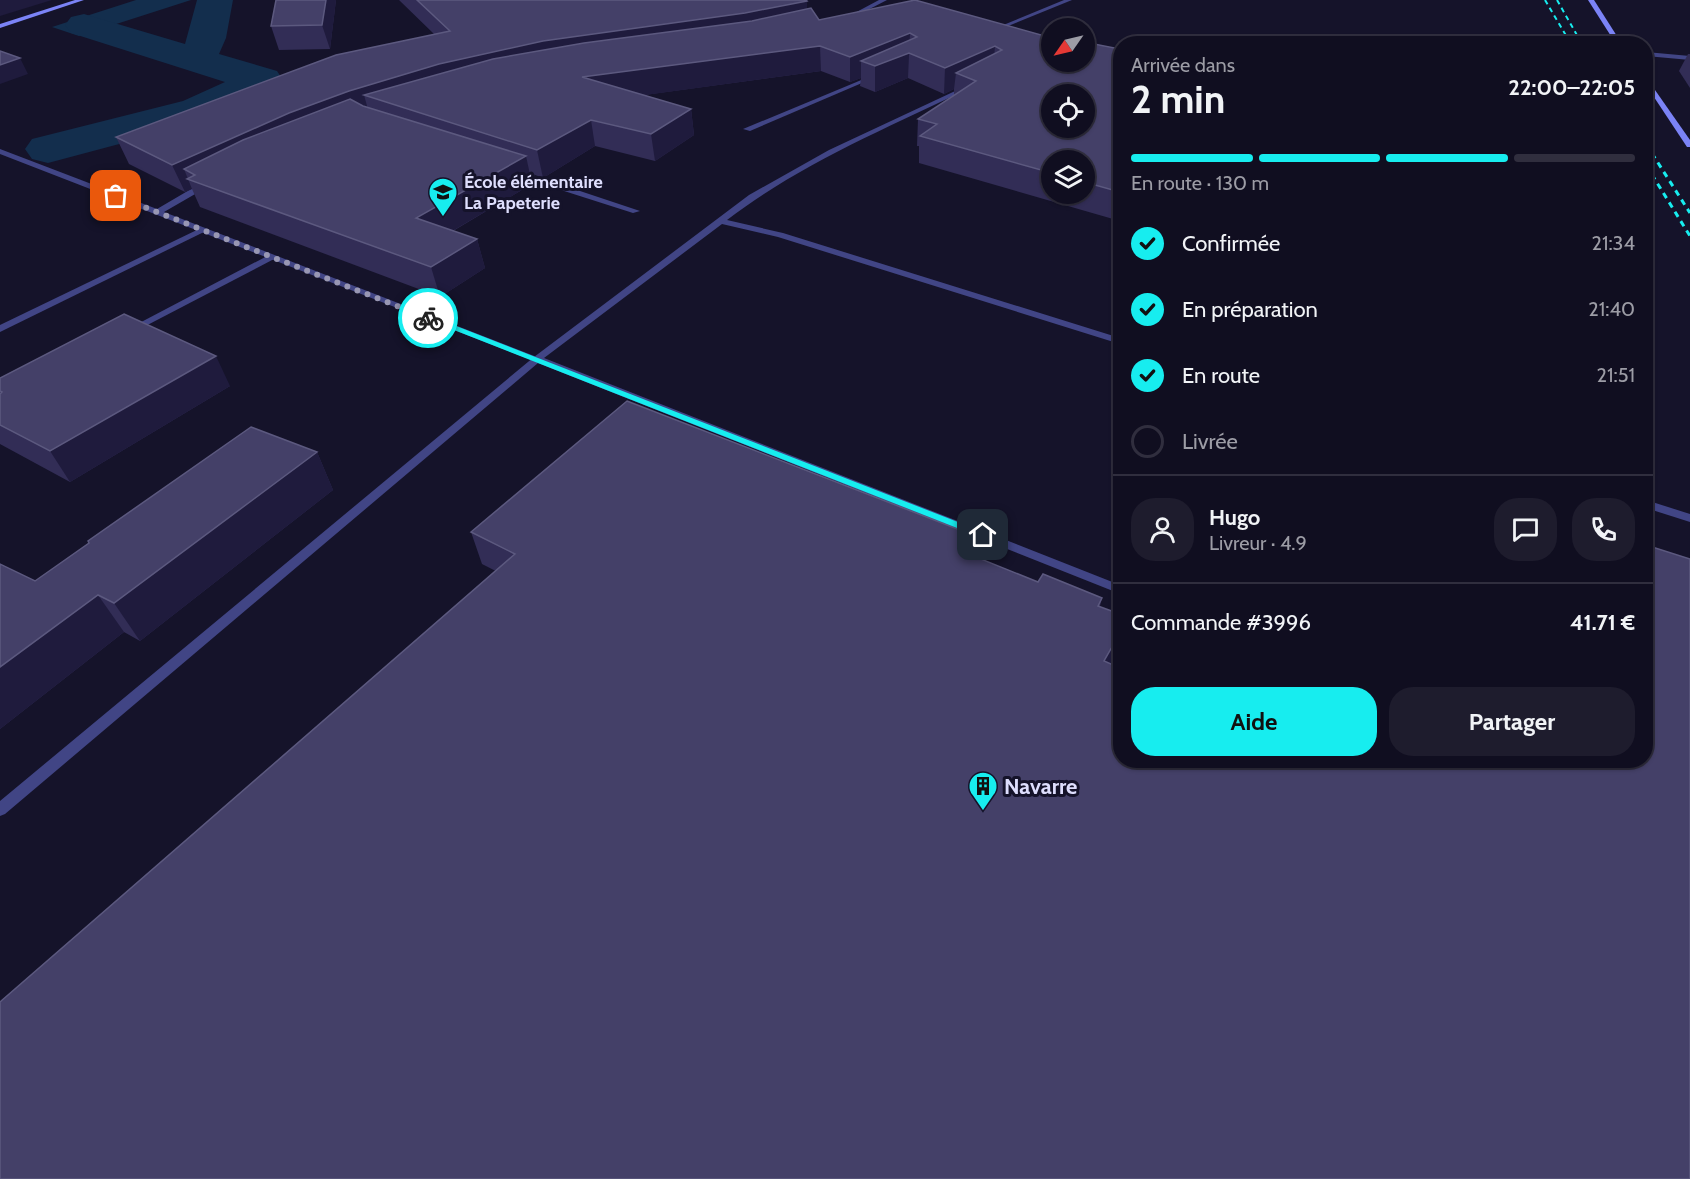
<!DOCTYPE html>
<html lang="fr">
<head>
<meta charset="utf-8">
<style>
	:root { --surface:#100e20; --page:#1e1c2d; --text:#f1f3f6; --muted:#9c9ca5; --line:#302e3e; --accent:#17edef }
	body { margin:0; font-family:Cabin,sans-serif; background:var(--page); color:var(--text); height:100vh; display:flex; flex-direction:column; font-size:22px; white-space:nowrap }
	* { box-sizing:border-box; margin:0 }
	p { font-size:20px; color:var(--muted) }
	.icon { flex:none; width:33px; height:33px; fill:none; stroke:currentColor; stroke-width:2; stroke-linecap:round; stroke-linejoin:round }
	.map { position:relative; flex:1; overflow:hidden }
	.side { position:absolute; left:1113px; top:36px; width:540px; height:732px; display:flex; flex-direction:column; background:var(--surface); border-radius:24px; box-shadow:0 2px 4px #0004,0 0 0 2px var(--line) }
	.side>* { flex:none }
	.needle { width:39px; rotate:236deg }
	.tools { position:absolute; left:1041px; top:18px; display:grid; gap:12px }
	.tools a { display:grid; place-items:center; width:54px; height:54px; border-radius:50%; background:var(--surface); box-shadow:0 2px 4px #0004,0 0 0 2px var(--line); font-size:30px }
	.pin { position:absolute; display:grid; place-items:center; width:51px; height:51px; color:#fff; margin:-26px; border-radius:12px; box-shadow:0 3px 9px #0006 }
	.courier { position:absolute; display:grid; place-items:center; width:60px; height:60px; margin:-30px; border:4px solid #17edef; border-radius:50%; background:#fff; color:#222; box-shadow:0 2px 8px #0007 }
	.head em { font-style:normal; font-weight:700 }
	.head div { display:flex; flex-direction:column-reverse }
	.head { display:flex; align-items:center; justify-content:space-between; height:102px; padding:0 18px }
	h1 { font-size:39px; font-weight:700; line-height:45px }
	.bar { display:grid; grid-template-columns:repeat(4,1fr); gap:9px 6px; align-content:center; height:72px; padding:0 18px }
	.bar i { height:8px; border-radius:4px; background:var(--line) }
	.bar .active { background:var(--accent) }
	.bar p { grid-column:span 4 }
	.line { display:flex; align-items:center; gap:15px; padding:0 18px; border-top:2px solid var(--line) }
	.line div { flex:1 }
	.round { display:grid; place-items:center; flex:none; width:63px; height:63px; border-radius:24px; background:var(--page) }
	ol { padding:0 18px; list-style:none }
	li { display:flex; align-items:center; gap:18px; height:66px }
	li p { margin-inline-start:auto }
	li .icon { padding:6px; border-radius:50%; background:var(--accent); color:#111; stroke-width:4 }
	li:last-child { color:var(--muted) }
	li i { width:33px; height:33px; border:3px solid var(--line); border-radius:50% }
	.button { display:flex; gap:12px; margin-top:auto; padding:12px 18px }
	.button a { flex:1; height:69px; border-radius:24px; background:var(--accent); color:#111; font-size:24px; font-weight:700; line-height:69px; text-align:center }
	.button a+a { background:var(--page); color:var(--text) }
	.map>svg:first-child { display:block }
	.water { fill:#132e4d }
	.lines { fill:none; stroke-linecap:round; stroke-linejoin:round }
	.river { fill:#132e4d; fill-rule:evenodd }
	.lane { fill:#414585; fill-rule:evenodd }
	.street { fill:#414585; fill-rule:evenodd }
	.secondary { fill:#7b83f6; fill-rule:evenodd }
	.rail-far1 { stroke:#17edef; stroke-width:2; stroke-dasharray:5 4; stroke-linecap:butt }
	.rail { stroke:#17edef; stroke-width:3; stroke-dasharray:6 5; stroke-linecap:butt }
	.wall { fill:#322d56; fill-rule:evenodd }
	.shaded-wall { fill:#1f1b3d }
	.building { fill:#444068; stroke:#5c597f; stroke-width:1.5; fill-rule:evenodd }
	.route { fill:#17edef }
	.done { stroke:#9897b3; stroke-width:6; stroke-dasharray:0 10.8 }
	.labels { text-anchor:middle; stroke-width:6; stroke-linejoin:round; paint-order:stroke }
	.far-poi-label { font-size:18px; font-weight:bold; fill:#dedefd; stroke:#15132a; text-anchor:start }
	.poi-label { font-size:22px; font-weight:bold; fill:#dedefd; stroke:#15132a; text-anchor:start }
</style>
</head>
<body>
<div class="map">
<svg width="1690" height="1179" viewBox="0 0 1690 1179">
	<rect width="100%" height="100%" fill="#15132a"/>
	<path class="water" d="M 136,0 L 191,0 L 79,36 L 52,27 Z"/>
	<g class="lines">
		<path class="river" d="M 197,0 L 233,0 L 226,38 L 219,54 L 277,71 L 283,80 L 277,89 L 213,119 L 48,163 L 32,159 L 25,149 L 32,139 L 183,101 L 225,82 L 71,33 L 65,25 L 71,17 L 84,14 L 185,44 Z"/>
		<g class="lane">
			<path d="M 1064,0 L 1072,0 L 1001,29 L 996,28 Z"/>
			<path d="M 871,76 L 876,77 L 750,131 L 743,129 Z"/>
			<path d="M 968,85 L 971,87 L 970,88 C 887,128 800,164 727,220 L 783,233 L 1120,338 L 1120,344 L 778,237 L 722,224 L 544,358 L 1120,585 L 1120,591 L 1113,591 L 538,363 L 5,814 L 0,816 L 0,801 L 534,357 L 749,195 L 829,150 Z"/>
			<path d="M 514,171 L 520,171 L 640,211 L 633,213 L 514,175 Z"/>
			<path d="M 201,228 L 208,230 L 0,332 L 0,325 Z"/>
			<path d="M 271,254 L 275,257 L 274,259 L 134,332 L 131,333 L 126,330 Z"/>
			<path d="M 1646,500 L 1690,514 L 1690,522 L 1646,508 Z"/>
		</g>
		<g class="street">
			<path d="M 879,0 L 887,0 L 854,17 L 849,16 Z"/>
			<path d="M 1646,52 L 1690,56 L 1690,60 L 1646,56 Z"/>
			<path d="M 0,149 L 157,209 L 203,182 L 209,182 L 209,186 L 164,212 L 542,359 L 540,361 L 534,361 L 0,154 Z"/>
		</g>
		<g class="secondary">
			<path d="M 75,0 L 84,0 L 0,28 L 0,24 Z"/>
			<path d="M 1588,0 L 1594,0 L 1622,44 L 1616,44 Z"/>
			<path d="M 1646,79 L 1648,80 L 1690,140 L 1690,147 L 1687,147 L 1646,85 Z"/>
		</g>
		<g class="rail-far1">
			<path d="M 1545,0 L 1571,44"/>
			<path d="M 1557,0 L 1582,44"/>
		</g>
		<g class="rail">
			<path d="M 1646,144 L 1690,213"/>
			<path d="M 1646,165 L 1690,236"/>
		</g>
	</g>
	<g class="wall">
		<path d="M 276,0 L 336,0 L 330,49 L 279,50 L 271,26 Z"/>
		<path d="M 399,0 L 806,0 L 807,9 L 819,20 L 915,0 L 1052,62 L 1120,49 L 1120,221 L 919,163 L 919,146 L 917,146 L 918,119 L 954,96 L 954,89 L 944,94 L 908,78 L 875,92 L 860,86 L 861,78 L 850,82 L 821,71 L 644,95 L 691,109 L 694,135 L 655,161 L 595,146 L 543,178 L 530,173 L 532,184 L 453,231 L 477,239 L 485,268 L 440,297 L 200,207 L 192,189 L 185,192 L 129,164 L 116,137 L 434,34 ZM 1052,160 L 1084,160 L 1084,194 L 1052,194 Z"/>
		<path d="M 1688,54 L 1690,54 L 1690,88 L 1679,71 Z"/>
		<path d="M 0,378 L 230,386 L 70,482 L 0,444 Z"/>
		<path d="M 317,452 L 333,490 L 140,641 L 124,632 L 0,729 L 0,564 L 35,581 Z"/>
		<path d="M 471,532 L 971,555 L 1038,582 L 1102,598 L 1100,606 L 1120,650 L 1112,665 L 1690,1179 L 482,564 Z"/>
	</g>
	<g class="shaded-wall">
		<path d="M 0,0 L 52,0 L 0,16 Z"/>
		<path d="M 326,0 L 336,0 L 330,49 L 322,25 Z"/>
		<path d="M 807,1 L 807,25 L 364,95 L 369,113 L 195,175 L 184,169 L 192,189 L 185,192 L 172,165 L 289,113 L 349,91 L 439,64 L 543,41 Z"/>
		<path d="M 910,33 L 908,78 L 875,92 L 875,66 L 861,61 L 861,78 L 850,82 L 850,57 Z"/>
		<path d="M 820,46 L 821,71 L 587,103 L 582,77 Z"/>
		<path d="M 995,46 L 993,71 L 956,73 L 954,89 L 944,94 L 945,68 Z"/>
		<path d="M 20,58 L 28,74 L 0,84 L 0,65 Z"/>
		<path d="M 691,109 L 694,135 L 655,161 L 651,134 Z"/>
		<path d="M 591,120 L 595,146 L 543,178 L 537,150 Z"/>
		<path d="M 526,156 L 532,184 L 425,247 L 416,218 Z"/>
		<path d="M 477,239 L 485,268 L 440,297 L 431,267 Z"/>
		<path d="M 216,356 L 230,386 L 70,482 L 50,451 Z"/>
		<path d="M 317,452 L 333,490 L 140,641 L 114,603 Z"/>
		<path d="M 973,535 L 969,567 L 961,551 Z"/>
		<path d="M 98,595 L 124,632 L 0,729 L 0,667 Z"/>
		<path d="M 1120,633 L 1120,650 L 1096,693 L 1104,661 Z"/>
	</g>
	<g class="building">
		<path d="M 276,0 L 326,0 L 322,25 L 271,26 Z"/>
		<path d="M 417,0 L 806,0 L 807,1 L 745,13 L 543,41 L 439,64 L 349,91 L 289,113 L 172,165 L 116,137 L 336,55 L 450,31 Z"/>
		<path d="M 915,0 L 1052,38 L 1052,62 L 1084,62 L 1084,44 L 1089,43 L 1120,49 L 1120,192 L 1084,182 L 1084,160 L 1052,160 L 1052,173 L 920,136 L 937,124 L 918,119 L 976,81 L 956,73 L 1002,50 L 995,46 L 945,68 L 909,53 L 875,66 L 861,61 L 917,37 L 910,33 L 850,57 L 820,46 L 582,77 L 691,109 L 651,134 L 591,120 L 537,150 L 364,95 L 493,59 L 584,43 L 752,21 L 811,8 L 819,20 ZM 1052,94 L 1084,94 L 1084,128 L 1052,128 Z"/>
		<path d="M 0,51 L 20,58 L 0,65 Z"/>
		<path d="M 350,99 L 363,106 L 526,156 L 416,218 L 477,239 L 431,267 L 187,179 L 195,175 L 184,169 L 243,140 Z"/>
		<path d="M 124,314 L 216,356 L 50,451 L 0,425 L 0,394 L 2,392 L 0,391 L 0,378 Z"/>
		<path d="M 627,401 L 973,535 L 961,551 L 1038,582 L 1043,574 L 1102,598 L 1098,606 L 1120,614 L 1120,633 L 1104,661 L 1120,668 L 1120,760 L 1646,760 L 1646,545 L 1690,559 L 1690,1179 L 0,1179 L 0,1002 L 515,554 L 471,532 Z"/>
		<path d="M 251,427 L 317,452 L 114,603 L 98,595 L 0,667 L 0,564 L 35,581 L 89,543 L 88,541 Z"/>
	</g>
	<path class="route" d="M 428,315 L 986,533 L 988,535 L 980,537 L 426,319 Z"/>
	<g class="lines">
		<path class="done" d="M 116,196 L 428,318"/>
	</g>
	<defs>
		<g id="school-pin" transform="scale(1.5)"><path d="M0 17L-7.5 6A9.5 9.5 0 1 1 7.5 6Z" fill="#17edef" stroke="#15132a"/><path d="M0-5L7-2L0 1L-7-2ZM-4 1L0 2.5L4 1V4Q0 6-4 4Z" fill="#111"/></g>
		<g id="building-pin" transform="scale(1.5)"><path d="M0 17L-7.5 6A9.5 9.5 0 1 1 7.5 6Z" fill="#17edef" stroke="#15132a"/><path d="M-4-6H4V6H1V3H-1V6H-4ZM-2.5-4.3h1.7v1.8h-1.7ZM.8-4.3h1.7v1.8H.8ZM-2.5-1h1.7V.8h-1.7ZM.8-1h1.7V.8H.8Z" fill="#111"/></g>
	</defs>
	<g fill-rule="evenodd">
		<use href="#school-pin" x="443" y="192"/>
		<use href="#building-pin" x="983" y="786"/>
	</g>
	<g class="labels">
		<g class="far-poi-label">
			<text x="464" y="188">École élémentaire<tspan x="464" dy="21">La Papeterie</tspan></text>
		</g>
		<g class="poi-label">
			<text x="1004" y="794">Navarre</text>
		</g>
	</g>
</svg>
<div class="tools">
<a><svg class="needle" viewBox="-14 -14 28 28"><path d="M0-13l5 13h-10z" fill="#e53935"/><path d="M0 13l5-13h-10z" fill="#9c9ca5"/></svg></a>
<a><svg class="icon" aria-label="locate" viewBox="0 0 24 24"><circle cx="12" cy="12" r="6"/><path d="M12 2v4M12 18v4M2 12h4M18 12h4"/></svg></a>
<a><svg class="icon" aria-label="layers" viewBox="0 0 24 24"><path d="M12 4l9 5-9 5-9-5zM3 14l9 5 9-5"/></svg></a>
</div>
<div class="pin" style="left:116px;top:196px;background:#ea580c"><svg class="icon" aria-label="bag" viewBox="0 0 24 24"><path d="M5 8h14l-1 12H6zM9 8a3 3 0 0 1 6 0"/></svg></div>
<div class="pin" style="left:983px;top:535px;background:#1f2937"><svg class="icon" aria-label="home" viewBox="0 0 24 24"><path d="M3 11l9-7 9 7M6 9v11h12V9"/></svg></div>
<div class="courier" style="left:428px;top:318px"><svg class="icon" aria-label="bike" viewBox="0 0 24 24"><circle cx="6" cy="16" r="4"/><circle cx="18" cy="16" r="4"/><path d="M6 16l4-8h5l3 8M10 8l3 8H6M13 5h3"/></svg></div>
<section class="side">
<div class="head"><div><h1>2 min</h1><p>Arrivée dans</p></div><em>22:00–22:05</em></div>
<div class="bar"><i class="active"></i><i class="active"></i><i class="active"></i><i></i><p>En route · 130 m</p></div>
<ol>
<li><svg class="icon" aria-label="check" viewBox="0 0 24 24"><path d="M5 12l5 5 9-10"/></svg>Confirmée<p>21:34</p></li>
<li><svg class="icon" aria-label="check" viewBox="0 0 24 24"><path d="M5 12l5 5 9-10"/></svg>En préparation<p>21:40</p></li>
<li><svg class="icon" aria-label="check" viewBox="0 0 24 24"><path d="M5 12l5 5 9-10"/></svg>En route<p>21:51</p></li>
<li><i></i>Livrée</li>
</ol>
<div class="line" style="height:108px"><a class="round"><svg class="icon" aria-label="person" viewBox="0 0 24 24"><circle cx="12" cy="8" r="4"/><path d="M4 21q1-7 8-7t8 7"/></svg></a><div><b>Hugo</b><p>Livreur · 4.9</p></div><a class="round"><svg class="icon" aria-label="chat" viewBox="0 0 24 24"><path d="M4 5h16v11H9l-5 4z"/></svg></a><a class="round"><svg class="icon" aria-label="phone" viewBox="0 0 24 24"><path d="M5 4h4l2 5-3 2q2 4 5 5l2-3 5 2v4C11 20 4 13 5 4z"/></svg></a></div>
<div class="line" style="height:78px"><div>Commande #3996</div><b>41.71 €</b></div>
<div class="button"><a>Aide</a><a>Partager</a></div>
</section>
</div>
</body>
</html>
